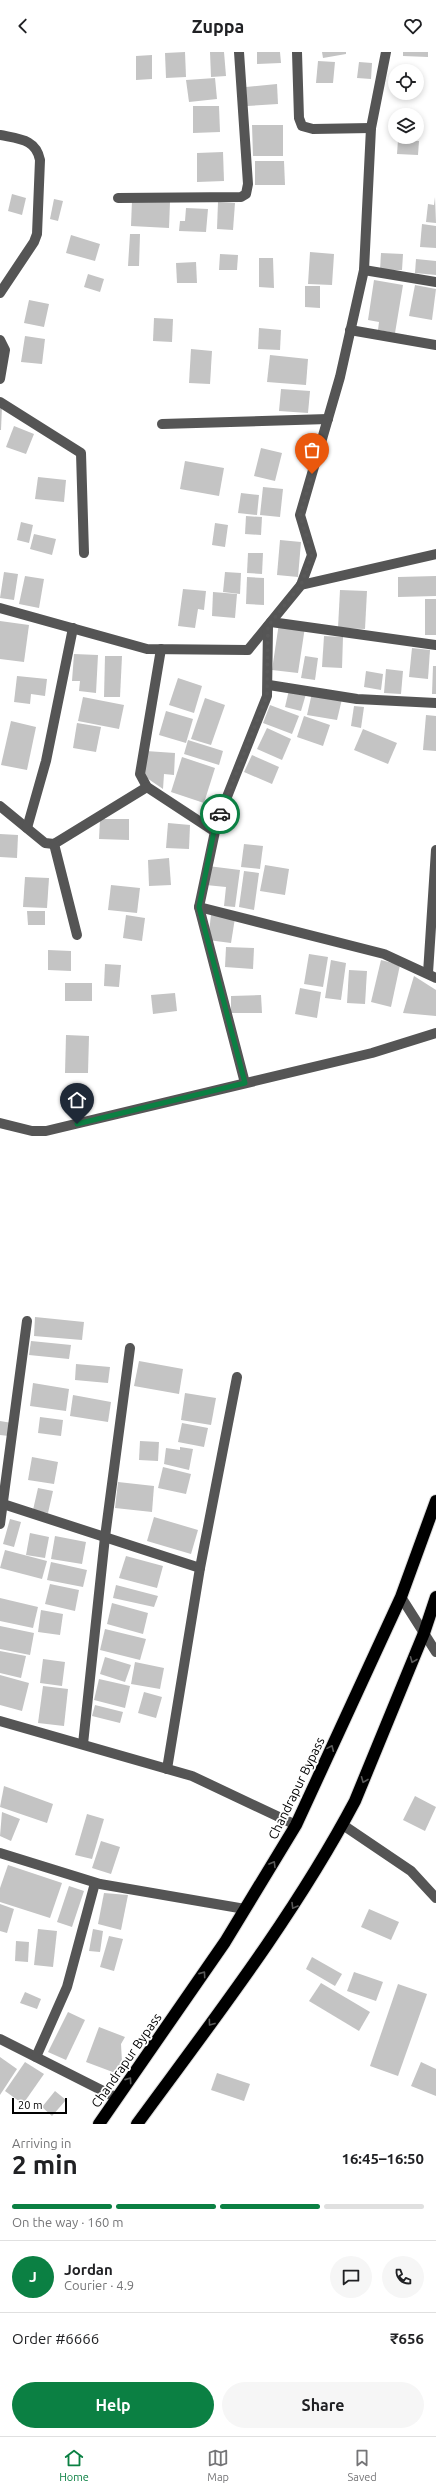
<!DOCTYPE html>
<html lang="en">
<head>
<meta charset="utf-8">
<style>
	:root { --surface:#fff; --page:#f6f6f6; --text:#202124; --muted:#757577; --line:#e0e0e0; --accent:#0b8043 }
	body { margin:0; font-family:Ubuntu,sans-serif; background:var(--page); color:var(--text); height:100vh; display:flex; flex-direction:column; font-size:15px; white-space:nowrap }
	* { box-sizing:border-box; margin:0 }
	p { font-size:13px; color:var(--muted) }
	.icon { flex:none; width:22px; height:22px; fill:none; stroke:currentColor; stroke-width:2; stroke-linecap:round; stroke-linejoin:round }
	.map { position:relative; height:2072px; overflow:hidden }
	.side { display:flex; flex-direction:column; background:var(--surface); flex:1 }
	.side>* { flex:none }
	.controls { position:absolute; left:388px; top:12px; display:grid; gap:8px }
	.controls a { display:grid; place-items:center; width:36px; height:36px; border-radius:50%; background:var(--surface); box-shadow:0 2px 6px #0003; font-size:20px }
	.scale { position:absolute; left:12px; bottom:10px; width:55px; box-sizing:border-box; padding-left:4px; border:2px solid #000; border-top:0; font-size:11px; line-height:14px; white-space:nowrap; color:#000; -webkit-text-stroke:3px #fff; paint-order:stroke }
	.pin { position:absolute; display:grid; place-items:center; width:34px; height:34px; color:#fff; margin:-41px -17px; border-radius:50% 50% 50% 0; rotate:-45deg; box-shadow:0 0 4px #0007 }
	.pin .icon { rotate:45deg }
	.courier { position:absolute; display:grid; place-items:center; width:40px; height:40px; margin:-20px; border:3px solid #0b8043; border-radius:50%; background:#fff; color:#222; box-shadow:0 1px 5px #0007 }
	.headline em { font-style:normal; font-weight:700 }
	.headline div { display:flex; flex-direction:column-reverse }
	.headline { display:flex; align-items:center; justify-content:space-between; height:68px; padding:0 12px }
	h1 { font-size:26px; font-weight:700; line-height:30px }
	.bar { display:grid; grid-template-columns:repeat(4,1fr); gap:6px 4px; align-content:center; height:48px; padding:0 12px }
	.bar i { height:5px; border-radius:3px; background:var(--line) }
	.bar .on { background:var(--accent) }
	.bar p { grid-column:span 4 }
	.line { display:flex; align-items:center; gap:10px; padding:0 12px; border-top:1px solid var(--line) }
	.line div { flex:1 }
	.round { display:grid; place-items:center; flex:none; width:42px; height:42px; border-radius:21px; background:var(--page) }
	.action { display:flex; gap:8px; margin-top:auto; padding:8px 12px }
	.action a { flex:1; height:46px; border-radius:24px; background:var(--accent); color:#fff; font-size:16px; font-weight:700; line-height:46px; text-align:center }
	.action a+a { background:var(--page); color:var(--text) }
	header { display:flex; justify-content:space-between; align-items:center; height:52px; padding:0 12px; background:var(--surface); font-size:18px; font-weight:700 }
	.dock { display:flex; justify-content:space-around; align-items:center; height:56px; border-top:1px solid var(--line); background:var(--surface); font-size:11px; color:var(--muted) }
	.dock a { display:grid; justify-items:center; gap:2px }
	.dock .on { color:var(--accent) }
	.map>svg:first-child { display:block }
	.building { fill:#c4c4c4 }
	.lines { fill:none; stroke-linecap:round; stroke-linejoin:round }
	.highway-casing { stroke:#dbdbdb; stroke-width:14 }
	.minor { stroke:#555; stroke-width:10 }
	.highway { stroke:#000; stroke-width:12 }
	.oneway { stroke:#595959 }
	.done { stroke:#595959; stroke-width:4; stroke-dasharray:0 7.2 }
	.route { stroke:#0b8043; stroke-width:5 }
	.labels { text-anchor:middle; stroke-width:3.5; stroke-linejoin:round; paint-order:stroke }
	.street-label { font-size:13px; fill:#000; stroke:#fff }
</style>
</head>
<body>
<header><svg class="icon" aria-label="back" viewBox="0 0 24 24"><path d="M15 5l-7 7 7 7"/></svg>Zuppa<svg class="icon" aria-label="heart" viewBox="0 0 24 24"><path d="M12 20l-8-8c-3-5 5-10 8-4 3-6 11-1 8 4z"/></svg></header>
<div class="map">
<svg width="436" height="2072" viewBox="0 0 436 2072">
	<rect width="100%" height="100%" fill="#fff"/>
	<g class="building">
		<path d="M 185,0 L 186,25 L 166,26 L 165,1 Z"/>
		<path d="M 210,0 L 224,0 L 226,24 L 211,25 Z"/>
		<path d="M 257,0 L 280,0 L 281,11 L 257,12 Z"/>
		<path d="M 322,0 L 346,0 L 346,2 L 323,6 Z"/>
		<path d="M 403,0 L 428,0 L 428,5 L 403,4 Z"/>
		<path d="M 152,3 L 152,27 L 136,28 L 136,4 Z"/>
		<path d="M 318,9 L 335,10 L 333,31 L 316,31 Z"/>
		<path d="M 359,10 L 372,11 L 371,27 L 357,26 Z"/>
		<path d="M 215,26 L 217,47 L 189,50 L 186,28 Z"/>
		<path d="M 277,32 L 278,52 L 247,54 L 246,35 Z"/>
		<path d="M 193,54 L 219,54 L 220,80 L 193,81 Z"/>
		<path d="M 402,59 L 416,61 L 416,63 L 402,63 Z"/>
		<path d="M 252,73 L 283,73 L 283,104 L 253,104 Z"/>
		<path d="M 398,88 L 419,89 L 418,103 L 397,102 Z"/>
		<path d="M 223,100 L 224,129 L 197,130 L 197,101 Z"/>
		<path d="M 255,109 L 284,109 L 285,133 L 255,133 Z"/>
		<path d="M 12,142 L 26,146 L 22,163 L 8,159 Z"/>
		<path d="M 435,145 L 436,171 L 426,170 L 428,152 L 434,153 Z"/>
		<path d="M 54,147 L 63,149 L 58,169 L 50,167 Z"/>
		<path d="M 132,148 L 170,150 L 169,176 L 131,174 Z"/>
		<path d="M 218,150 L 235,151 L 233,178 L 217,177 Z"/>
		<path d="M 186,156 L 208,157 L 206,180 L 179,179 L 180,169 L 185,169 Z"/>
		<path d="M 422,172 L 436,174 L 436,196 L 420,195 Z"/>
		<path d="M 130,182 L 140,182 L 139,214 L 128,214 Z"/>
		<path d="M 71,183 L 100,192 L 95,209 L 66,201 Z"/>
		<path d="M 310,200 L 334,202 L 332,233 L 308,232 Z"/>
		<path d="M 381,201 L 403,202 L 402,218 L 380,218 Z"/>
		<path d="M 220,202 L 238,203 L 237,218 L 219,218 Z"/>
		<path d="M 259,206 L 273,206 L 274,236 L 259,235 Z"/>
		<path d="M 416,207 L 436,209 L 436,223 L 415,221 Z"/>
		<path d="M 196,210 L 197,231 L 177,231 L 176,211 Z"/>
		<path d="M 88,222 L 104,227 L 100,240 L 84,235 Z"/>
		<path d="M 374,228 L 403,233 L 395,281 L 378,278 L 379,270 L 368,268 Z"/>
		<path d="M 415,233 L 436,237 L 432,268 L 409,264 Z"/>
		<path d="M 305,234 L 320,234 L 320,256 L 305,255 Z"/>
		<path d="M 29,248 L 49,252 L 44,275 L 24,271 Z"/>
		<path d="M 154,266 L 173,267 L 172,290 L 153,289 Z"/>
		<path d="M 259,276 L 281,278 L 280,298 L 258,297 Z"/>
		<path d="M 25,284 L 45,287 L 42,312 L 21,310 Z"/>
		<path d="M 191,297 L 212,299 L 210,332 L 189,331 Z"/>
		<path d="M 270,303 L 308,307 L 306,333 L 267,330 Z"/>
		<path d="M 281,337 L 310,339 L 308,361 L 279,359 Z"/>
		<path d="M 0,354 L 2,354 L 1,378 L 0,378 Z"/>
		<path d="M 14,374 L 34,382 L 26,402 L 6,395 Z"/>
		<path d="M 261,396 L 282,401 L 275,429 L 254,424 Z"/>
		<path d="M 185,409 L 224,416 L 219,444 L 180,437 Z"/>
		<path d="M 38,425 L 66,428 L 64,450 L 35,447 Z"/>
		<path d="M 263,435 L 283,437 L 280,465 L 260,463 Z"/>
		<path d="M 241,441 L 259,443 L 257,463 L 238,461 Z"/>
		<path d="M 246,464 L 262,465 L 261,483 L 245,482 Z"/>
		<path d="M 21,470 L 33,473 L 29,491 L 17,488 Z"/>
		<path d="M 215,471 L 228,473 L 225,495 L 212,493 Z"/>
		<path d="M 34,482 L 56,487 L 52,503 L 30,497 Z"/>
		<path d="M 280,488 L 301,490 L 298,525 L 277,523 Z"/>
		<path d="M 248,501 L 263,501 L 262,522 L 247,521 Z"/>
		<path d="M 4,520 L 18,522 L 14,548 L 0,546 Z"/>
		<path d="M 225,520 L 241,521 L 240,542 L 223,540 Z"/>
		<path d="M 25,524 L 44,527 L 39,556 L 19,552 Z"/>
		<path d="M 436,524 L 436,544 L 398,545 L 398,525 Z"/>
		<path d="M 247,525 L 264,526 L 264,553 L 246,552 Z"/>
		<path d="M 183,537 L 206,539 L 204,558 L 198,557 L 195,576 L 178,574 Z"/>
		<path d="M 340,538 L 367,539 L 365,577 L 338,576 Z"/>
		<path d="M 213,540 L 237,542 L 235,566 L 212,564 Z"/>
		<rect x="425" y="547" width="11" height="36"/>
		<path d="M 0,569 L 29,573 L 24,610 L 0,607 Z"/>
		<path d="M 279,571 L 305,575 L 298,621 L 272,618 Z"/>
		<path d="M 324,584 L 343,585 L 342,616 L 322,615 Z"/>
		<path d="M 412,596 L 430,598 L 428,627 L 409,625 Z"/>
		<path d="M 74,602 L 98,603 L 96,641 L 79,639 L 80,629 L 72,629 Z"/>
		<path d="M 105,604 L 122,604 L 120,645 L 104,645 Z"/>
		<path d="M 305,604 L 318,606 L 315,628 L 301,626 Z"/>
		<path d="M 433,614 L 436,614 L 436,642 L 432,642 Z"/>
		<path d="M 386,617 L 403,619 L 401,642 L 384,641 Z"/>
		<path d="M 366,619 L 383,622 L 381,638 L 364,635 Z"/>
		<path d="M 17,624 L 47,627 L 45,644 L 31,642 L 30,652 L 14,650 Z"/>
		<path d="M 178,626 L 202,634 L 194,661 L 169,653 Z"/>
		<path d="M 289,638 L 306,642 L 301,659 L 285,655 Z"/>
		<path d="M 312,641 L 342,647 L 337,668 L 307,663 Z"/>
		<path d="M 83,645 L 124,653 L 119,677 L 78,669 Z"/>
		<path d="M 205,646 L 225,653 L 211,693 L 191,687 Z"/>
		<path d="M 270,653 L 299,664 L 292,682 L 263,671 Z"/>
		<path d="M 354,654 L 364,655 L 361,676 L 351,674 Z"/>
		<path d="M 166,659 L 193,667 L 186,691 L 159,683 Z"/>
		<path d="M 426,663 L 436,664 L 436,699 L 423,698 Z"/>
		<path d="M 304,664 L 330,673 L 323,694 L 297,685 Z"/>
		<path d="M 11,669 L 36,675 L 27,718 L 1,713 Z"/>
		<path d="M 77,671 L 101,675 L 96,700 L 73,696 Z"/>
		<path d="M 267,676 L 291,687 L 282,708 L 257,697 Z"/>
		<path d="M 363,677 L 397,691 L 388,712 L 354,698 Z"/>
		<path d="M 188,688 L 223,699 L 219,713 L 184,702 Z"/>
		<path d="M 146,699 L 175,701 L 174,723 L 164,722 L 163,737 L 144,724 Z"/>
		<path d="M 252,703 L 279,715 L 272,732 L 244,720 Z"/>
		<path d="M 182,705 L 215,716 L 204,751 L 171,740 Z"/>
		<path d="M 100,767 L 129,767 L 129,788 L 99,787 Z"/>
		<path d="M 168,771 L 190,773 L 189,797 L 166,796 Z"/>
		<path d="M 0,782 L 18,783 L 17,806 L 0,805 Z"/>
		<path d="M 244,792 L 263,794 L 260,817 L 241,815 Z"/>
		<path d="M 169,806 L 171,833 L 149,834 L 148,808 Z"/>
		<path d="M 265,813 L 289,817 L 285,843 L 260,839 Z"/>
		<path d="M 208,814 L 240,818 L 235,855 L 224,854 L 226,835 L 206,833 Z"/>
		<path d="M 244,819 L 259,821 L 254,858 L 239,855 Z"/>
		<path d="M 25,825 L 49,826 L 47,856 L 23,855 Z"/>
		<path d="M 111,833 L 140,836 L 137,861 L 108,858 Z"/>
		<path d="M 27,859 L 45,859 L 45,873 L 28,873 Z"/>
		<path d="M 126,863 L 145,866 L 142,889 L 123,886 Z"/>
		<path d="M 211,863 L 235,866 L 231,891 L 208,888 Z"/>
		<path d="M 226,895 L 254,896 L 253,917 L 225,915 Z"/>
		<path d="M 48,898 L 71,899 L 71,919 L 48,918 Z"/>
		<path d="M 309,902 L 328,905 L 323,935 L 304,932 Z"/>
		<path d="M 331,908 L 346,911 L 341,948 L 325,946 Z"/>
		<path d="M 381,908 L 400,913 L 391,955 L 371,950 Z"/>
		<path d="M 105,912 L 121,913 L 119,935 L 104,934 Z"/>
		<path d="M 349,918 L 367,919 L 365,952 L 347,951 Z"/>
		<path d="M 414,924 L 436,938 L 436,964 L 403,961 Z"/>
		<rect x="65" y="931" width="27" height="18"/>
		<path d="M 300,936 L 321,940 L 317,966 L 295,962 Z"/>
		<path d="M 175,941 L 177,959 L 153,962 L 151,943 Z"/>
		<path d="M 261,943 L 262,961 L 231,961 L 231,944 Z"/>
		<path d="M 66,983 L 89,984 L 88,1021 L 65,1021 Z"/>
		<path d="M 35,1265 L 84,1270 L 82,1288 L 34,1284 Z"/>
		<path d="M 31,1289 L 71,1293 L 69,1307 L 29,1303 Z"/>
		<path d="M 139,1309 L 183,1317 L 179,1342 L 134,1334 Z"/>
		<path d="M 76,1312 L 110,1315 L 108,1331 L 75,1328 Z"/>
		<path d="M 33,1331 L 69,1337 L 66,1359 L 30,1354 Z"/>
		<path d="M 185,1341 L 216,1346 L 211,1373 L 181,1368 Z"/>
		<path d="M 73,1343 L 111,1350 L 108,1370 L 70,1364 Z"/>
		<path d="M 40,1365 L 63,1368 L 61,1384 L 38,1381 Z"/>
		<path d="M 0,1369 L 12,1371 L 9,1384 L 0,1383 Z"/>
		<path d="M 182,1371 L 208,1376 L 204,1395 L 178,1390 Z"/>
		<path d="M 140,1389 L 159,1390 L 158,1409 L 139,1408 Z"/>
		<path d="M 180,1395 L 193,1397 L 189,1418 L 164,1412 L 166,1396 L 180,1398 Z"/>
		<path d="M 32,1405 L 58,1410 L 54,1432 L 28,1428 Z"/>
		<path d="M 163,1415 L 191,1422 L 186,1442 L 158,1436 Z"/>
		<path d="M 118,1430 L 154,1434 L 152,1460 L 115,1456 Z"/>
		<path d="M 38,1436 L 53,1439 L 48,1461 L 33,1458 Z"/>
		<path d="M 154,1465 L 198,1478 L 191,1502 L 147,1489 Z"/>
		<path d="M 10,1467 L 21,1470 L 14,1495 L 3,1492 Z"/>
		<path d="M 30,1481 L 49,1485 L 45,1506 L 26,1503 Z"/>
		<path d="M 55,1484 L 86,1490 L 82,1512 L 51,1507 Z"/>
		<path d="M 5,1498 L 47,1509 L 42,1527 L 0,1516 Z"/>
		<path d="M 126,1504 L 163,1514 L 157,1536 L 119,1526 Z"/>
		<path d="M 51,1510 L 87,1518 L 83,1535 L 47,1528 Z"/>
		<path d="M 50,1532 L 79,1538 L 75,1559 L 45,1552 Z"/>
		<path d="M 116,1533 L 158,1544 L 154,1555 L 113,1546 Z"/>
		<path d="M 0,1546 L 38,1555 L 33,1576 L 0,1569 Z"/>
		<path d="M 112,1551 L 148,1561 L 143,1582 L 107,1572 Z"/>
		<path d="M 41,1558 L 63,1562 L 60,1583 L 38,1580 Z"/>
		<path d="M 0,1574 L 34,1581 L 30,1603 L 0,1597 Z"/>
		<path d="M 105,1577 L 146,1587 L 140,1608 L 100,1598 Z"/>
		<path d="M 0,1599 L 26,1604 L 21,1626 L 0,1621 Z"/>
		<path d="M 105,1605 L 131,1613 L 125,1630 L 100,1622 Z"/>
		<path d="M 43,1607 L 65,1610 L 62,1634 L 40,1631 Z"/>
		<path d="M 135,1610 L 164,1616 L 160,1637 L 131,1632 Z"/>
		<path d="M 0,1623 L 29,1631 L 22,1659 L 0,1653 Z"/>
		<path d="M 99,1627 L 130,1634 L 125,1656 L 94,1648 Z"/>
		<path d="M 43,1634 L 68,1637 L 64,1674 L 38,1671 Z"/>
		<path d="M 144,1640 L 162,1645 L 156,1666 L 138,1661 Z"/>
		<path d="M 95,1653 L 123,1660 L 120,1671 L 92,1664 Z"/>
		<path d="M 4,1734 L 53,1752 L 47,1771 L 0,1755 Z"/>
		<path d="M 415,1744 L 436,1755 L 425,1779 L 403,1768 Z"/>
		<path d="M 2,1760 L 20,1767 L 11,1789 L 0,1784 Z"/>
		<path d="M 87,1762 L 104,1767 L 92,1807 L 75,1803 Z"/>
		<path d="M 101,1789 L 120,1795 L 111,1822 L 92,1816 Z"/>
		<path d="M 8,1813 L 62,1831 L 50,1866 L 0,1850 L 0,1836 Z"/>
		<path d="M 69,1834 L 84,1839 L 72,1875 L 57,1870 Z"/>
		<path d="M 104,1841 L 128,1843 L 121,1878 L 98,1872 Z"/>
		<path d="M 0,1852 L 14,1857 L 7,1881 L 0,1879 Z"/>
		<path d="M 369,1857 L 399,1870 L 391,1888 L 361,1875 Z"/>
		<path d="M 38,1877 L 57,1879 L 53,1915 L 34,1913 Z"/>
		<path d="M 93,1877 L 103,1879 L 100,1900 L 89,1899 Z"/>
		<path d="M 109,1884 L 123,1887 L 114,1919 L 100,1915 Z"/>
		<path d="M 16,1889 L 29,1890 L 28,1910 L 15,1909 Z"/>
		<path d="M 312,1905 L 342,1922 L 335,1934 L 306,1917 Z"/>
		<path d="M 354,1920 L 383,1930 L 376,1949 L 347,1939 Z"/>
		<path d="M 321,1931 L 370,1960 L 359,1979 L 309,1949 Z"/>
		<path d="M 398,1932 L 427,1942 L 398,2024 L 370,2014 Z"/>
		<path d="M 25,1940 L 41,1947 L 37,1957 L 20,1951 Z"/>
		<path d="M 68,1960 L 85,1968 L 66,2008 L 48,2000 Z"/>
		<path d="M 99,1975 L 125,1985 L 121,1992 L 122,2010 L 118,2022 L 86,2010 Z"/>
		<path d="M 0,2005 L 17,2017 L 0,2043 Z"/>
		<path d="M 25,2010 L 44,2022 L 23,2052 L 5,2039 Z"/>
		<path d="M 421,2010 L 436,2017 L 436,2044 L 411,2034 Z"/>
		<path d="M 217,2021 L 250,2032 L 244,2049 L 211,2038 Z"/>
		<path d="M 55,2039 L 66,2048 L 52,2064 L 42,2055 Z"/>
	</g>
	<g class="lines">
		<g class="highway-casing">
			<g id="highway">
				<path d="M 99,2072 L 225,1890 L 296,1773 L 401,1545 L 436,1449"/>
				<path d="M 137,2072 C 214,1967 294,1864 355,1749 L 424,1581 L 436,1545"/>
			</g>
		</g>
		<g class="minor">
			<path d="M 297,0 L 299,66 L 302,74 L 313,77 L 371,76"/>
			<path d="M 0,83 C 19,87 36,87 40,108 L 37,182 L 34,190 L 0,241"/>
			<path d="M 118,146 L 241,145 L 246,142 L 248,132 L 239,0"/>
			<path d="M 364,218 L 436,230"/>
			<path d="M 350,278 L 436,293"/>
			<path d="M 0,288 L 5,298 L 0,327"/>
			<path d="M 0,350 L 81,401 L 84,501"/>
			<path d="M 162,372 L 328,367"/>
			<path d="M 301,533 L 312,503 L 300,463 L 340,325 L 364,218 L 371,76 L 386,0"/>
			<path d="M 0,556 L 147,597 L 248,598 L 301,533 L 436,502"/>
			<path d="M 271,570 L 436,593"/>
			<path d="M 161,597 L 140,722 L 147,735 L 214,779"/>
			<path d="M 269,633 L 357,647 L 436,651"/>
			<path d="M 0,754 L 45,791 L 54,792 L 147,735"/>
			<path d="M 27,776 L 46,709 L 73,576"/>
			<path d="M 54,792 L 77,883"/>
			<path d="M 199,855 L 384,902 L 436,926"/>
			<path d="M 428,921 L 436,798"/>
			<path d="M 245,1031 L 199,855 L 217,770 L 267,644 L 268,574"/>
			<path d="M 0,1071 L 32,1079 L 46,1079 L 372,1001 L 436,981"/>
			<path d="M 0,1451 L 200,1516 L 167,1717"/>
			<path d="M 0,1472 L 27,1269"/>
			<path d="M 200,1516 L 237,1325"/>
			<path d="M 401,1545 L 436,1600"/>
			<path d="M 0,1669 L 192,1724 L 296,1773"/>
			<path d="M 83,1692 L 105,1485 L 130,1296"/>
			<path d="M 343,1773 L 411,1819 L 436,1846"/>
			<path d="M 0,1801 L 100,1832 L 245,1857"/>
			<path d="M 0,1987 L 117,2046"/>
			<path d="M 36,2005 L 67,1935 L 95,1831"/>
		</g>
		<use href="#highway" class="highway"/>
	</g>
	<defs><path id="oneway-chevron" d="M-2-3.5L2.5 0L-2 3.5" fill="none" stroke-width="1.6" stroke-linecap="round" stroke-linejoin="round"/></defs>
	<g class="oneway">
		<use href="#oneway-chevron" transform="translate(413 1608) rotate(112)"/>
		<use href="#oneway-chevron" transform="translate(331 1696) rotate(-66)"/>
		<use href="#oneway-chevron" transform="translate(364 1728) rotate(112)"/>
		<use href="#oneway-chevron" transform="translate(273 1812) rotate(-59)"/>
		<use href="#oneway-chevron" transform="translate(294 1854) rotate(121)"/>
		<use href="#oneway-chevron" transform="translate(203 1922) rotate(-55)"/>
		<use href="#oneway-chevron" transform="translate(211 1971) rotate(126)"/>
		<use href="#oneway-chevron" transform="translate(129 2028) rotate(-55)"/>
	</g>
	<g class="lines">
		<path class="done" d="M 220,762 L 267,644 L 268,574 L 301,533 L 312,503 L 300,463 L 312,422"/>
		<path class="route" d="M 77,1072 L 245,1031 L 199,855 L 214,779 L 220,762"/>
	</g>
	<g class="labels">
		<g class="street-label">
			<text transform="translate(296 1736) rotate(-64)" y="5">Chandrapur Bypass</text>
			<text transform="translate(126 2008) rotate(-55)" y="5">Chandrapur Bypass</text>
		</g>
	</g>
</svg>
<div class="controls">
<a><svg class="icon" aria-label="locate" viewBox="0 0 24 24"><circle cx="12" cy="12" r="6"/><path d="M12 2v4M12 18v4M2 12h4M18 12h4"/></svg></a>
<a><svg class="icon" aria-label="layers" viewBox="0 0 24 24"><path d="M12 4l9 5-9 5-9-5zM3 14l9 5 9-5"/></svg></a>
</div>
<div class="scale">20 m</div>
<div class="pin" style="left:312px;top:422px;background:#ea580c"><svg class="icon" aria-label="bag" viewBox="0 0 24 24"><path d="M5 8h14l-1 12H6zM9 8a3 3 0 0 1 6 0"/></svg></div>
<div class="pin" style="left:77px;top:1072px;background:#1f2937"><svg class="icon" aria-label="home" viewBox="0 0 24 24"><path d="M3 11l9-7 9 7M6 9v11h12V9"/></svg></div>
<div class="courier" style="left:220px;top:762px"><svg class="icon" aria-label="car" viewBox="0 0 24 24"><path d="M5 17H2v-5l4-1 3-4h7l3 4 3 1v5h-3M9 17h6M6 11h13"/><circle cx="7" cy="17" r="2"/><circle cx="17" cy="17" r="2"/></svg></div>
</div>
<section class="side">
<div class="headline"><div><h1>2 min</h1><p>Arriving in</p></div><em>16:45–16:50</em></div>
<div class="bar"><i class="on"></i><i class="on"></i><i class="on"></i><i></i><p>On the way · 160 m</p></div>
<div class="line" style="height:72px"><b class="round" style="background:var(--accent);color:#fff">J</b><div><b>Jordan</b><p>Courier · 4.9</p></div><a class="round"><svg class="icon" aria-label="chat" viewBox="0 0 24 24"><path d="M4 5h16v11H9l-5 4z"/></svg></a><a class="round"><svg class="icon" aria-label="phone" viewBox="0 0 24 24"><path d="M5 4h4l2 5-3 2q2 4 5 5l2-3 5 2v4C11 20 4 13 5 4z"/></svg></a></div>
<div class="line" style="height:52px"><div>Order #6666</div><b>₹656</b></div>
<div class="action"><a>Help</a><a>Share</a></div>
</section>
<nav class="dock">
<a class="on"><svg class="icon" aria-label="home" viewBox="0 0 24 24"><path d="M3 11l9-7 9 7M6 9v11h12V9"/></svg>Home</a>
<a><svg class="icon" aria-label="map" viewBox="0 0 24 24"><path d="M3 6l6-2 6 2 6-2v14l-6 2-6-2-6 2zM9 4v14M15 6v14"/></svg>Map</a>
<a><svg class="icon" aria-label="saved" viewBox="0 0 24 24"><path d="M7 4h10v16l-5-4-5 4z"/></svg>Saved</a>
</nav>
</body>
</html>
